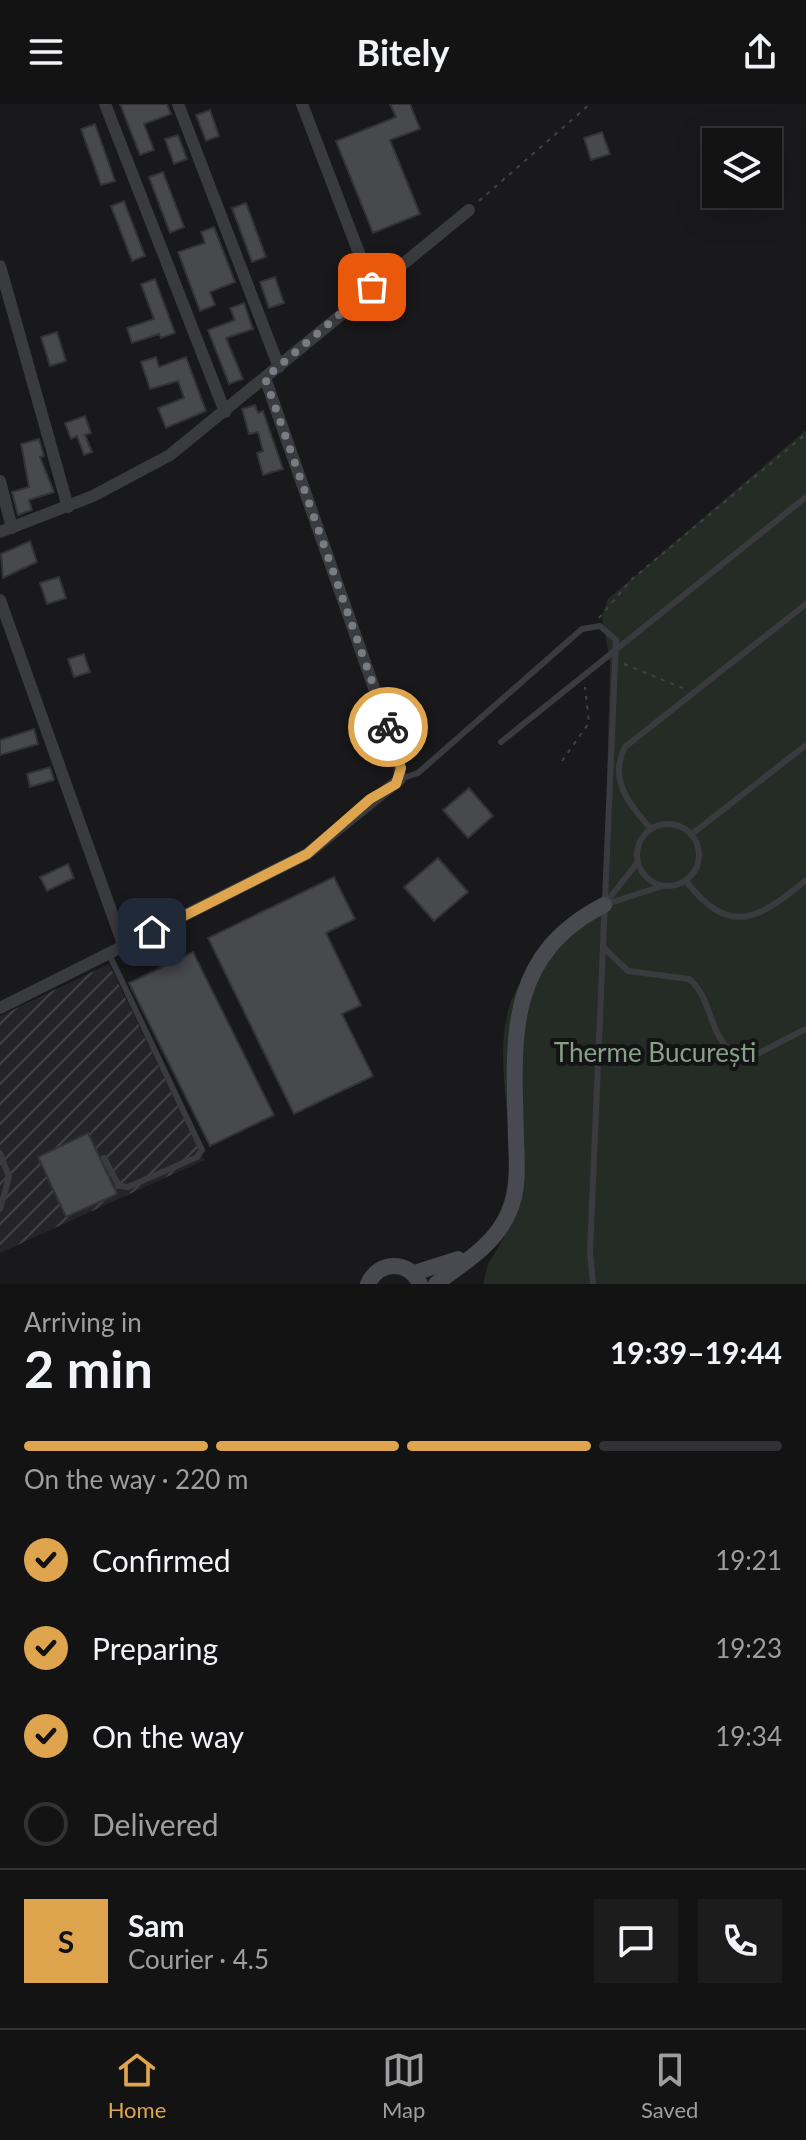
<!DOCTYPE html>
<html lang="en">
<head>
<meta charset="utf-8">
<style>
	:root { --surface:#131314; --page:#1c1c1d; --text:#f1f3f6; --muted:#9d9ea0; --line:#323234; --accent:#dea54e }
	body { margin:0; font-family:Lato,sans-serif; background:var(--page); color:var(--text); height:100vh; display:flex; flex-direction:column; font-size:30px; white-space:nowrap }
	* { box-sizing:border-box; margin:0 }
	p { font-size:26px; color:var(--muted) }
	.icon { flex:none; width:44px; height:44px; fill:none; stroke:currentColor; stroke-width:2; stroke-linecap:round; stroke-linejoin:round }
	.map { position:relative; height:1180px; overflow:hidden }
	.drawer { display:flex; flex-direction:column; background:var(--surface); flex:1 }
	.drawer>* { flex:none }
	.fabs { position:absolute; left:702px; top:24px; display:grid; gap:16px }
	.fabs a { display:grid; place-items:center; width:80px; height:80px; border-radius:0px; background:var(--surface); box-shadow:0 8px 32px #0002,0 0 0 2px var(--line); font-size:40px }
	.pin { position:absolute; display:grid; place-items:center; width:68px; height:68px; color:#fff; margin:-34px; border-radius:16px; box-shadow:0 4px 12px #0006 }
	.courier { position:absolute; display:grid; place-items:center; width:80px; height:80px; margin:-40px; border:6px solid #dea54e; border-radius:50%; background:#fff; color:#222; box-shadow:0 2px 10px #0007 }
	.summary em { font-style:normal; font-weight:700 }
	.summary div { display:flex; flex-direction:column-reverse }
	.summary { display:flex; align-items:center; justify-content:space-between; height:136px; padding:0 24px }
	h1 { font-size:52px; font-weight:700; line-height:60px }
	.bar { display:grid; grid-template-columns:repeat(4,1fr); gap:12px 8px; align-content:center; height:96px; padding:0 24px }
	.bar i { height:10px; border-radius:6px; background:var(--line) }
	.bar .on { background:var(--accent) }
	.bar p { grid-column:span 4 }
	.line { display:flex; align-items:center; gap:20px; padding:0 24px; border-top:2px solid var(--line) }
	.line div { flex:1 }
	.round { display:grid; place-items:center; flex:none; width:84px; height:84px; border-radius:0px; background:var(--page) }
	ol { padding:0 24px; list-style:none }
	li { display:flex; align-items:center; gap:24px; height:88px }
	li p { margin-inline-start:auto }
	li .icon { padding:8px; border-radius:50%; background:var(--accent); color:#111; stroke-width:4 }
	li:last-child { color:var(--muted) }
	li i { width:44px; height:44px; border:4px solid var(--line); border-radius:50% }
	header { display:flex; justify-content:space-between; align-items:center; height:104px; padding:0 24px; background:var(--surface); font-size:36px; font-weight:700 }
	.tabs { display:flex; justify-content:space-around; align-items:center; height:112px; border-top:2px solid var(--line); background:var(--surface); font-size:22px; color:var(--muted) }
	.tabs a { display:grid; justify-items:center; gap:4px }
	.tabs .on { color:var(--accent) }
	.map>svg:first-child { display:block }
	.industrial { fill:url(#industrial-furrows) }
	.green { fill:#252c26 }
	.building { fill:#48494d; stroke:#333336; stroke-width:2 }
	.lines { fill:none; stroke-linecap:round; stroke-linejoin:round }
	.path { stroke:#404246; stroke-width:2; stroke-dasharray:4 6; stroke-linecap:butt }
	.lane { stroke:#3a3b3f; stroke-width:6 }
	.street { stroke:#3a3b3f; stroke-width:12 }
	.secondary { stroke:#484a4f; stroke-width:16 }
	.done { stroke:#797c82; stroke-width:8; stroke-dasharray:0 14.4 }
	.route { stroke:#dea54e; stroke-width:10 }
	.labels { text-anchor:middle; stroke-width:8; stroke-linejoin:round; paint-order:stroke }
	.park-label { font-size:26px; fill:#86a186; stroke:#141416 }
</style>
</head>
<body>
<header><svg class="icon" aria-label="menu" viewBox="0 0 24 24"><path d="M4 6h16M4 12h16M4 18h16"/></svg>Bitely<svg class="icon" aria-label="share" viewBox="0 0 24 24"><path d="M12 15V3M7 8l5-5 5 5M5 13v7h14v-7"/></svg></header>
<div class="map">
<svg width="806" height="1180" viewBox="0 0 806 1180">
	<defs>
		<pattern id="industrial-furrows" width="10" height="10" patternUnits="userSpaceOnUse" patternTransform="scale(2)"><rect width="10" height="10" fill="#252527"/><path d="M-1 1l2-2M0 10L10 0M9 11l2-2" fill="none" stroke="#424244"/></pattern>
	</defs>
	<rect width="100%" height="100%" fill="#19191b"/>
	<path class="industrial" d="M 109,860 L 204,1056 L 0,1149 L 0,912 Z"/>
	<path class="green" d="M 806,326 L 806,1180 L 483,1180 L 488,1160 L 504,1133 L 493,1121 C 536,1053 475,944 522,876 C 538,853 582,821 604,801 L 610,558 L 602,512 L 608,495 Z"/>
	<g class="building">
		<path d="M 120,0 L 167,0 L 171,10 L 144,20 L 154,46 L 140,51 Z"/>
		<path d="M 390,0 L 410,0 L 420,25 L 390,36 L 420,110 L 373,129 L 336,37 L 396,13 Z"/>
		<path d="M 210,6 L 219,32 L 206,37 L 196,11 Z"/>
		<path d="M 95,20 L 115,77 L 101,81 L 81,25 Z"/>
		<path d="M 602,28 L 610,50 L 591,56 L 584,34 Z"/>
		<path d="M 178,31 L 187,55 L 174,60 L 165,35 Z"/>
		<path d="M 163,68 L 184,123 L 170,129 L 149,73 Z"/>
		<path d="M 124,97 L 145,152 L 132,157 L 111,102 Z"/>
		<path d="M 246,99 L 266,153 L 252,158 L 232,104 Z"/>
		<path d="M 214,123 L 235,178 L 210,188 L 215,201 L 200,207 L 178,148 L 205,139 L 201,128 Z"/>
		<path d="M 275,173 L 284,199 L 269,204 L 260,178 Z"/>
		<path d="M 155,175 L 175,229 L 161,234 L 159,230 L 132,239 L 127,224 L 154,215 L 141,180 Z"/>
		<path d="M 244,199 L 253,225 L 226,234 L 243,275 L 229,280 L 208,226 L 235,216 L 230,204 Z"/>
		<path d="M 57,228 L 66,257 L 50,262 L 41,233 Z"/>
		<path d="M 156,253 L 159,263 L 186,253 L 206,307 L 166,324 L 158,304 L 184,294 L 178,277 L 150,285 L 141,258 Z"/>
		<path d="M 255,301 L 258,309 L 263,307 L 283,365 L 263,371 L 257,349 L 263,347 L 258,328 L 249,330 L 242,305 Z"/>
		<path d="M 85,312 L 91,329 L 85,331 L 92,348 L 84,351 L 77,332 L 71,335 L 65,319 Z"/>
		<path d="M 39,335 L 44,352 L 40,353 L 54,388 L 29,396 L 32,406 L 18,411 L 12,388 L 29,383 L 21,340 Z"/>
		<path d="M 30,437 L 37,458 L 3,474 L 1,450 Z"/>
		<path d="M 59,473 L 66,494 L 47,500 L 40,479 Z"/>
		<path d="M 84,550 L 90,568 L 74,573 L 68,555 Z"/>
		<path d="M 34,625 L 38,640 L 0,651 L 0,636 Z"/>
		<path d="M 50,663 L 54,676 L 30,683 L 27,670 Z"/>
		<path d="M 469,684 L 493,712 L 468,734 L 443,706 Z"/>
		<path d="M 438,754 L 468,788 L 434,817 L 404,783 Z"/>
		<path d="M 68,760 L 74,774 L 47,787 L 40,773 Z"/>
		<path d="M 334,773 L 355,815 L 326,829 L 361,901 L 342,910 L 373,972 L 294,1010 L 208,834 Z"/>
		<path d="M 193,848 L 274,1011 L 210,1042 L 129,879 Z"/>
		<path d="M 88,1029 L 117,1090 L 66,1113 L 38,1053 Z"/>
	</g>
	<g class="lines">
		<g class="path">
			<path d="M 479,97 L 590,0"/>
			<path d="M 599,514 L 631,476 L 806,330"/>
			<path d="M 624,560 L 685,585"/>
			<path d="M 562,657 L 589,619 L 585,583"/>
		</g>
		<g class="lane">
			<path d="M 501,638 L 806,393"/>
			<path d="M 400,675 L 418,669 L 582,525 L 600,522 L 616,536 L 590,1148 L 593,1180"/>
			<circle cx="668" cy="751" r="31"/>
			<path d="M 651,725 C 630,701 608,676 625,643 L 806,500"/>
			<path d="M 692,730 L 806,641"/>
			<path d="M 686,777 C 730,834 759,815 806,776"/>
			<path d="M 604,801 L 662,782"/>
			<path d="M 604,801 L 638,758"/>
			<path d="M 604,844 L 628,867 L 689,875 C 713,894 708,933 735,950 L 759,949 L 806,925"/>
			<path d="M 0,1049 L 9,1073 L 0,1105"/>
			<path d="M 104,1054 L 119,1082 L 128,1083 L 197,1053 L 202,1046 L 109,850"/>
		</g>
		<g class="street">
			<path d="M 105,0 L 225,308"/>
			<path d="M 178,0 L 279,263"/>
			<path d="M 302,0 L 372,183"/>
			<path d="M 0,162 L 68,403"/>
			<path d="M 0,377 L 12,424"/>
			<path d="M 0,428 L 93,392 L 170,351 L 469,106"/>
			<path d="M 0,496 L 124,843"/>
			<path d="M 0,904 L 307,750 L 400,675 L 399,655 L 265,274"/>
		</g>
		<g class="secondary">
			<path d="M 414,1169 L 458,1155"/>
			<path d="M 368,1180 C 378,1156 410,1156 420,1180"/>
			<path d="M 436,1180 C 463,1159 495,1141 509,1108 C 519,1085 517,1060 516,1036 C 514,938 503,853 604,801"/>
		</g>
	</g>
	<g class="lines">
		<path class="done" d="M 372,183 L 265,274 L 388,623"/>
		<path class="route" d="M 152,828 L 307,750 L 370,695 L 396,680 L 401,664 L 388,623"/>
	</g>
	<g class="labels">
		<g class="park-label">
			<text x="655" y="958">Therme București</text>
		</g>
	</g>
</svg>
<div class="fabs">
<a><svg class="icon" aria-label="layers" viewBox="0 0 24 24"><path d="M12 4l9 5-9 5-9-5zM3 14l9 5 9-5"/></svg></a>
</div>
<div class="pin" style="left:372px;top:183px;background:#ea580c"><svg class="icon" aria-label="bag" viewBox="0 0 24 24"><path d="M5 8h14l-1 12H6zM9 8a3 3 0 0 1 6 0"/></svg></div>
<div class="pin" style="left:152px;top:828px;background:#1f2937"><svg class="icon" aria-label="home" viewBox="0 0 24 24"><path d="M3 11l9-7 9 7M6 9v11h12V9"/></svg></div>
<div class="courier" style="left:388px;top:623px"><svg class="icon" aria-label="bike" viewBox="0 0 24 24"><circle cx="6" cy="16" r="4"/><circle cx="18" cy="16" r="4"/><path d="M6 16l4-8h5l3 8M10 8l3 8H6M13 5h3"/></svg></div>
</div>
<section class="drawer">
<div class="summary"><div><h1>2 min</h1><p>Arriving in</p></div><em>19:39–19:44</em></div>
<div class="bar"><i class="on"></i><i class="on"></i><i class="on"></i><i></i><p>On the way · 220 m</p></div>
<ol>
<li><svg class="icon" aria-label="check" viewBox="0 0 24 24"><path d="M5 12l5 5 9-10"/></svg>Confirmed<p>19:21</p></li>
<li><svg class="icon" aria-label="check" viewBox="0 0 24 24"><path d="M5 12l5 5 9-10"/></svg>Preparing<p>19:23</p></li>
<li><svg class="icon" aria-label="check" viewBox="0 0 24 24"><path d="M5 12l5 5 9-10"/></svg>On the way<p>19:34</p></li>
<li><i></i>Delivered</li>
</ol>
<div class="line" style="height:144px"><b class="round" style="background:var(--accent);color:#111">S</b><div><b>Sam</b><p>Courier · 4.5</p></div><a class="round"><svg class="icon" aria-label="chat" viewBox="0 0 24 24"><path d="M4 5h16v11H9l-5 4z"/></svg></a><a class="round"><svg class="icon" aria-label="phone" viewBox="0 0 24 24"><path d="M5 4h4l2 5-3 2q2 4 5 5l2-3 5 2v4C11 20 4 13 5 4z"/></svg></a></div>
</section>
<nav class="tabs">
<a class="on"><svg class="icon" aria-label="home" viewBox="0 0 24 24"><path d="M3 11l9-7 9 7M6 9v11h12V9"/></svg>Home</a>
<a><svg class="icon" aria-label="map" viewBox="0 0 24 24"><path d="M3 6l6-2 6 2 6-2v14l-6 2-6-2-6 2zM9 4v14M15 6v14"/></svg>Map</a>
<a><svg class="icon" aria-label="saved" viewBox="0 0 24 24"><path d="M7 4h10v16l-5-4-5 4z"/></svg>Saved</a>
</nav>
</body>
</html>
